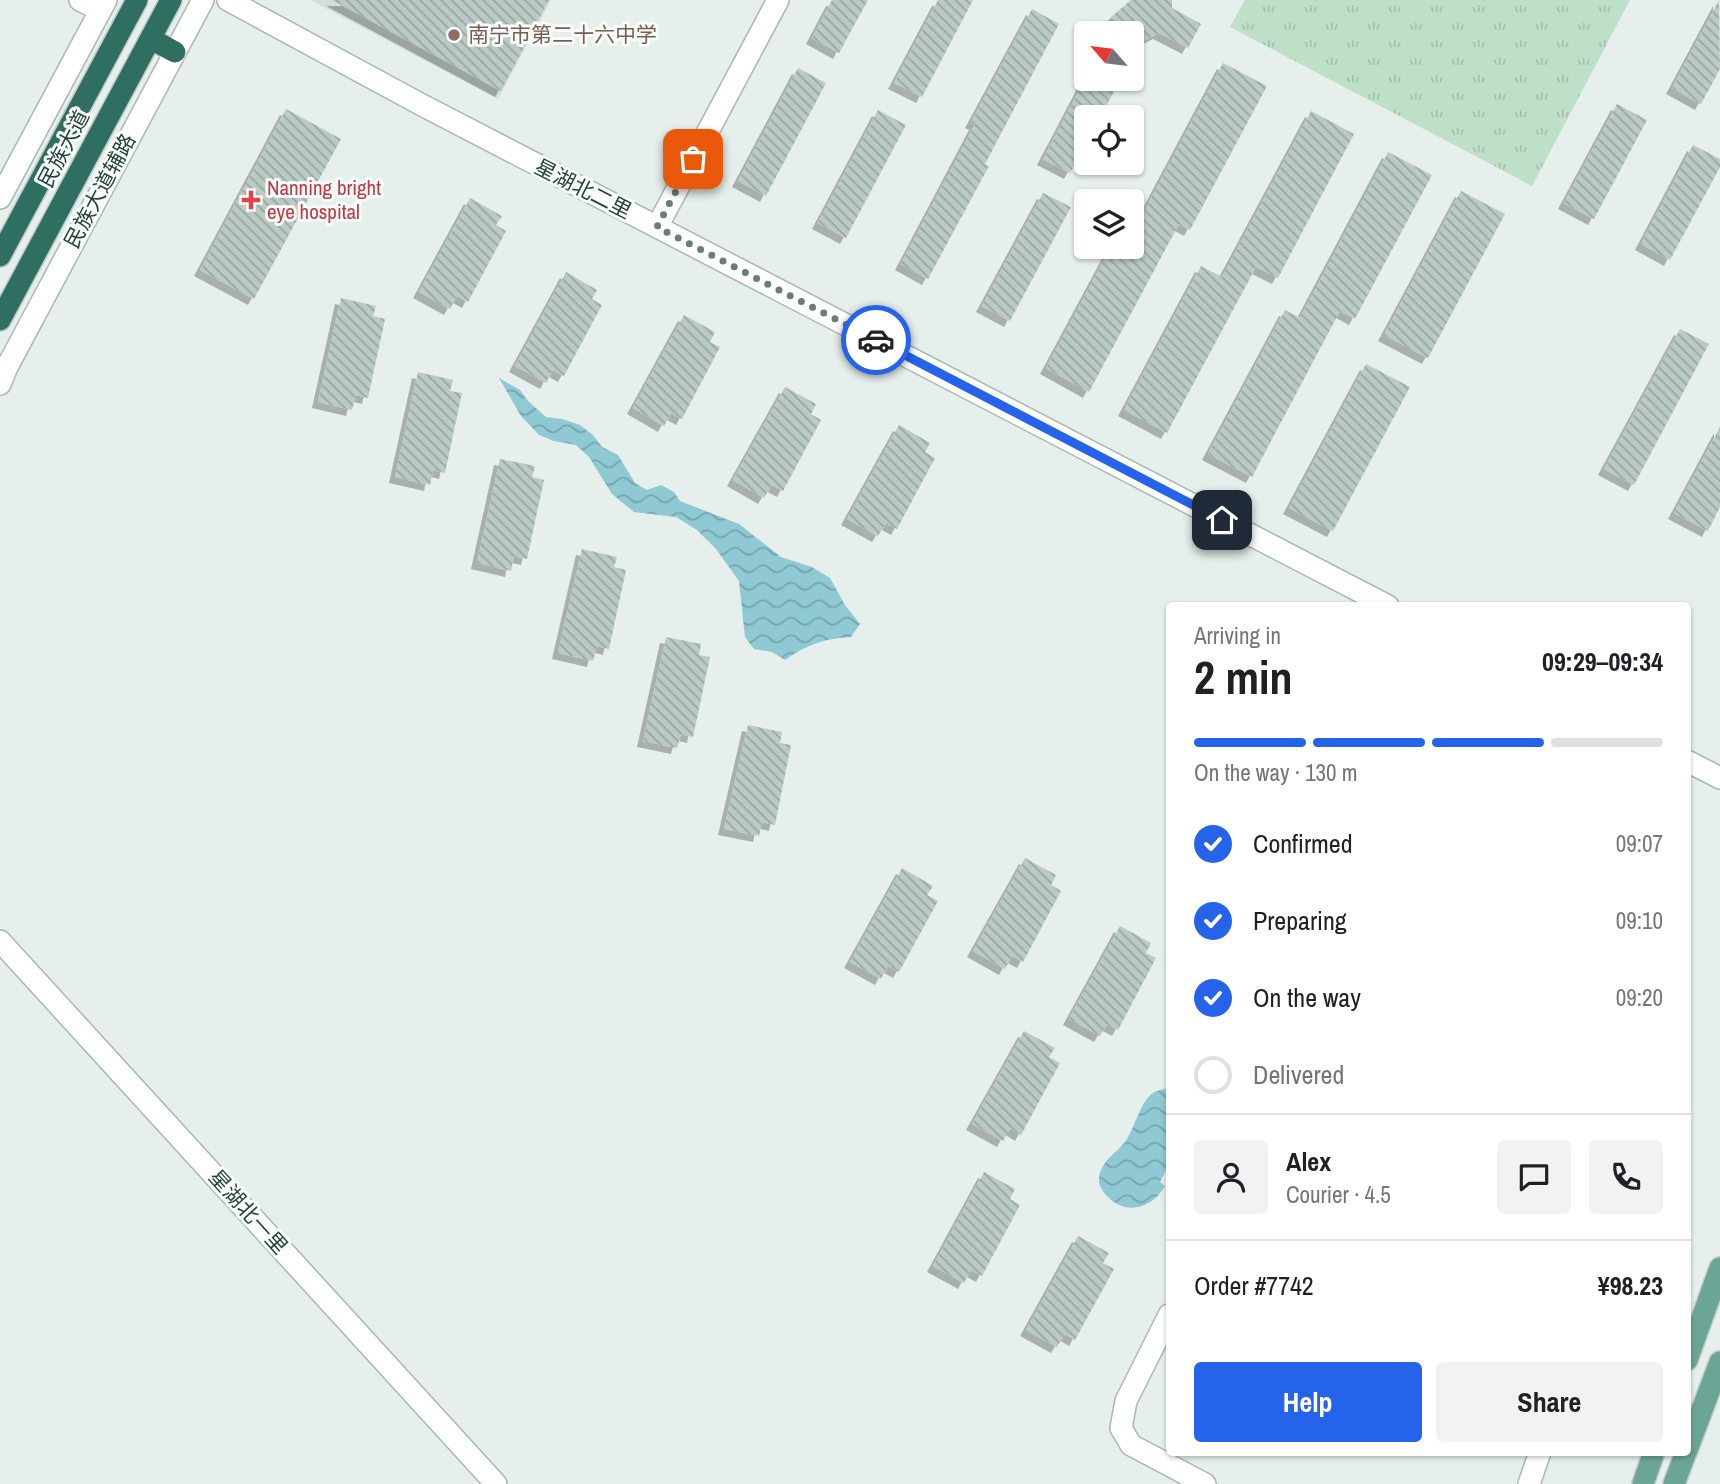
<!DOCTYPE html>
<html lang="en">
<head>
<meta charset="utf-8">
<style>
	:root { --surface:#fff; --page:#f2f2f2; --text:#202124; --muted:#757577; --line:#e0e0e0; --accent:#2563eb }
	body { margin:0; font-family:"Archivo Narrow","Noto Sans SC",sans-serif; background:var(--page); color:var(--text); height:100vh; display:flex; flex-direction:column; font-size:26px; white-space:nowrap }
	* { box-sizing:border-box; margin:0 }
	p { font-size:23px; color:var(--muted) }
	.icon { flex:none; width:38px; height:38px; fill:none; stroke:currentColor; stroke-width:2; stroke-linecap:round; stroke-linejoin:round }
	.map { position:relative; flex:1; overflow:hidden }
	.panel { position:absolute; left:1166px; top:602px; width:525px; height:854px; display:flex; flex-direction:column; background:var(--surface); border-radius:7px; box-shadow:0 2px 5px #0004 }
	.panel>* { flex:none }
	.needle { width:46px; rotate:298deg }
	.buttons { position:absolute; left:1074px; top:21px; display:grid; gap:14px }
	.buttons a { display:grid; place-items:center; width:70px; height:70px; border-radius:7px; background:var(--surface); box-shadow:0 2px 5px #0004; font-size:35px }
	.pin { position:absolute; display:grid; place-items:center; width:60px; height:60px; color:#fff; margin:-30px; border-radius:14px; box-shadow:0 4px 10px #0006 }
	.courier { position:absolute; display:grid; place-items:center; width:70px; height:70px; margin:-35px; border:5px solid #2563eb; border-radius:50%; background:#fff; color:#222; box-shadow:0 2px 9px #0007 }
	.head em { font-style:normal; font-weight:700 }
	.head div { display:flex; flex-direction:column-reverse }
	.head { display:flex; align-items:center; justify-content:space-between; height:119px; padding:0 28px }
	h1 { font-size:46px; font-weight:700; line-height:52px }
	.bar { display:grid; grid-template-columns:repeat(4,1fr); gap:10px 7px; align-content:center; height:84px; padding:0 28px }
	.bar i { height:9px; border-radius:5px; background:var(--line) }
	.bar .on { background:var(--accent) }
	.bar p { grid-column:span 4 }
	.line { display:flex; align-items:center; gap:18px; padding:0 28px; border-top:2px solid var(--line) }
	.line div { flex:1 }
	.round { display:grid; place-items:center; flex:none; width:74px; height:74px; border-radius:7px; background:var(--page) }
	ol { padding:0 28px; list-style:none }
	li { display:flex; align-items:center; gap:21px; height:77px }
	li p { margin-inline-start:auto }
	li .icon { padding:7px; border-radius:50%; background:var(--accent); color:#fff; stroke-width:4 }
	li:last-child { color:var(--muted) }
	li i { width:38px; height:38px; border:4px solid var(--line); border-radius:50% }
	.action { display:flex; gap:14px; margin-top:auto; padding:14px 28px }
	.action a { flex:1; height:80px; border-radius:7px; background:var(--accent); color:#fff; font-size:28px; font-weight:700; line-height:80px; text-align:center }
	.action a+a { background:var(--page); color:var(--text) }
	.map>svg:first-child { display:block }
	.built { fill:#d4dfda }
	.park { fill:url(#park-tufts) }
	.water { fill:url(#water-waves) }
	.building { fill:url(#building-back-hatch); filter:url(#shadow) }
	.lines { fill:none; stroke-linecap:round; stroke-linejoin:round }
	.minor-casing { stroke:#a8b8b2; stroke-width:24 }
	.major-casing { stroke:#c2cac8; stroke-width:24 }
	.highway-casing { stroke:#c2cac8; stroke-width:24 }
	.minor { stroke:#fff; stroke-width:21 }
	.major { stroke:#6aa596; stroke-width:21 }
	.highway { stroke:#2f6f62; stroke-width:21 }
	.done { stroke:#687f78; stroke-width:7; stroke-dasharray:0 12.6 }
	.route { stroke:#2563eb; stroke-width:9 }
	.education-dot { fill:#8d6e63; stroke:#f7fbf9; stroke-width:2.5 }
	.health-dot { fill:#e0444e; stroke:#f7fbf9; stroke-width:2.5 }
	.labels { text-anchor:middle; stroke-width:6; stroke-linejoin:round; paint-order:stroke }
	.education-label { font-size:21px; fill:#785e54; stroke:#f7fbf9; text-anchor:start }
	.street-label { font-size:21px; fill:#24423a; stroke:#f7fbf9 }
	.health-label { font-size:21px; fill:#be3a42; stroke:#f7fbf9; text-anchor:start }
</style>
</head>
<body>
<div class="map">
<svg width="1720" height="1484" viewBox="0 0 1720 1484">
	<defs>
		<pattern id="park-tufts" width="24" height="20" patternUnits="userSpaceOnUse" patternTransform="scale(1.75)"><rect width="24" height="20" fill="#bfe0c8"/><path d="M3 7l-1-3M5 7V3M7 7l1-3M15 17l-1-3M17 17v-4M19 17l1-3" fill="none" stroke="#a4c1ad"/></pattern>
		<pattern id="water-waves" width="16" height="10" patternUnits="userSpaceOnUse" patternTransform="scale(1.75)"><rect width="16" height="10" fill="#8ec9d4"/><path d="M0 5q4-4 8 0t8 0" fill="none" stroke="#74a5ad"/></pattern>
		<pattern id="building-back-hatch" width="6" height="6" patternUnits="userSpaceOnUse" patternTransform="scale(1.75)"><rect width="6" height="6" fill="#bbcac4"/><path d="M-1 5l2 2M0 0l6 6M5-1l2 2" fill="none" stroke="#98a6a0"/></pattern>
		<filter id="shadow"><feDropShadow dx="-6" dy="6" stdDeviation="0" flood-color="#0004"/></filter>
	</defs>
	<rect width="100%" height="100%" fill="#e6efeb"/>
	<path class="built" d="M 310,0 L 551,0 L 498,99 Z"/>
	<path class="park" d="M 1245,0 L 1630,0 L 1532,186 L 1230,27 Z"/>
	<g class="water">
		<path d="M 499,378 L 520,390 L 528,401 L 546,417 L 562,419 L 580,425 L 593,435 L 602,447 L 618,455 L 635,483 L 647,490 L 661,485 L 674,492 L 680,501 L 739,524 L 781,557 L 812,567 L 830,578 L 845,605 L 860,624 L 851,637 C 825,638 806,645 785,660 L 772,652 L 754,649 L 745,637 L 739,581 L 716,549 L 697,530 L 676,517 L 634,512 L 612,494 L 589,457 L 576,445 L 554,441 L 539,435 L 521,416 Z"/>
		<path d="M 1169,1088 L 1169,1164 L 1160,1182 L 1165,1186 C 1153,1208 1126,1216 1108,1197 C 1103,1192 1098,1185 1099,1178 C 1100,1161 1119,1152 1127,1139 C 1135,1126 1141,1101 1153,1093 C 1158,1090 1164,1089 1169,1088 Z"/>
	</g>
	<g class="building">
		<path d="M 332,0 L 549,0 L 501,91 Z"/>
		<path d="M 832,0 L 868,0 L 839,53 L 812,38 Z"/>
		<path d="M 938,0 L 973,0 L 922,97 L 894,83 Z"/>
		<path d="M 1131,0 L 1172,0 L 1172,8 L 1201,24 L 1188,48 L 1159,33 L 1132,47 L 1132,33 L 1112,33 L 1111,17 Z"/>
		<path d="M 1719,0 L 1720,69 L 1701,104 L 1672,88 Z"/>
		<path d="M 1032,9 L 1059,24 L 985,164 L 989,166 L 928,279 L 901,264 L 975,124 L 971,122 Z"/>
		<path d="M 1223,63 L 1267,86 L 1190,230 L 1179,224 L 1089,392 L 1046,368 L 1111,247 L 1132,247 L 1132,234 Z"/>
		<path d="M 798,68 L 826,83 L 766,196 L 738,181 Z"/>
		<path d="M 1085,79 L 1121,79 L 1100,117 L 1087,117 L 1087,143 L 1070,173 L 1043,159 Z"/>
		<path d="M 1617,104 L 1647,120 L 1594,219 L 1564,203 Z"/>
		<path d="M 286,109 L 341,139 L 254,299 L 200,270 Z"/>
		<path d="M 878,110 L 906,125 L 846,238 L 818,223 Z"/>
		<path d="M 1311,111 L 1354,134 L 1278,278 L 1256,267 L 1167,433 L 1124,410 L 1201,266 L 1222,277 Z"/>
		<path d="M 1693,145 L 1720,159 L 1720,167 L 1670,260 L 1641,244 Z"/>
		<path d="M 1388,152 L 1432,175 L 1355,319 L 1340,311 L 1252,477 L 1208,454 L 1285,310 L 1300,318 Z"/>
		<path d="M 1461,191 L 1505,214 L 1428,358 L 1384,335 Z"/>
		<path d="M 1043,193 L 1071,207 L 1010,321 L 982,306 Z"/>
		<path d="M 470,198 L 502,216 L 496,225 L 506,231 L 468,302 L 457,296 L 450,309 L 419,292 Z"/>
		<path d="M 566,272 L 597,290 L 592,299 L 602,305 L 564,376 L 553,370 L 546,383 L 515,366 Z"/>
		<path d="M 341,298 L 376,306 L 373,316 L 385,319 L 368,398 L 356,395 L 352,410 L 318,402 Z"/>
		<path d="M 684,315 L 715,332 L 710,342 L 720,347 L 682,419 L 671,413 L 664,426 L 633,408 Z"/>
		<path d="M 1680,329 L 1709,344 L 1634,485 L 1604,469 Z"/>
		<path d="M 1366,364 L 1410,387 L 1333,531 L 1289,508 Z"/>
		<path d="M 418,372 L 453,380 L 450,391 L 462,393 L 445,473 L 433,470 L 430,485 L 395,477 Z"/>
		<path d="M 785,387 L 816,404 L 811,414 L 821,420 L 783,491 L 772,485 L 764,498 L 733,480 Z"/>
		<path d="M 899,425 L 930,443 L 925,452 L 935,458 L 897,529 L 886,523 L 878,536 L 847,519 Z"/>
		<path d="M 1720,427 L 1720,507 L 1708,531 L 1674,513 Z"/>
		<path d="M 500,459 L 535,466 L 532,477 L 544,480 L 527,559 L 514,556 L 511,571 L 477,563 Z"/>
		<path d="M 582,549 L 617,557 L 614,567 L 626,570 L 609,649 L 597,646 L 593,661 L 558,653 Z"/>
		<path d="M 666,637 L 701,644 L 699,655 L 710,657 L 693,737 L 681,734 L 677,748 L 643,741 Z"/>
		<path d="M 748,725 L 782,732 L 780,743 L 791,745 L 775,825 L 762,822 L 759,836 L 724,829 Z"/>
		<path d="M 1025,858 L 1056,875 L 1051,885 L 1061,891 L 1023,962 L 1012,956 L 1005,969 L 973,951 Z"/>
		<path d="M 902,868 L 933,886 L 927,895 L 938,901 L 899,972 L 888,966 L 881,979 L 850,962 Z"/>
		<path d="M 1120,926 L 1151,943 L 1146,953 L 1156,958 L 1118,1030 L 1107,1024 L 1100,1036 L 1069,1019 Z"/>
		<path d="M 1024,1031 L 1055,1048 L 1049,1057 L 1060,1063 L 1021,1135 L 1010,1128 L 1003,1141 L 972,1124 Z"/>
		<path d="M 984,1172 L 1015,1189 L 1010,1199 L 1020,1205 L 982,1276 L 971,1270 L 964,1283 L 933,1266 Z"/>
		<path d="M 1078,1236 L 1109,1253 L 1103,1263 L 1114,1269 L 1075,1340 L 1065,1334 L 1057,1347 L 1026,1330 Z"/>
	</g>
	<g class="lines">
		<g class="minor-casing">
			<g id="minor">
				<path d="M 80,0 L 100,10"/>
				<path d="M 228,0 L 422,105 L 1388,606"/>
				<path d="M 0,198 L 106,0"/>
				<path d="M 657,227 L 778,0"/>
				<path d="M 0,384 L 7,367 L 203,0"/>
				<path d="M 1687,761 L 1720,778"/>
				<path d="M 0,941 L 496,1484"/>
				<path d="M 1169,1315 L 1126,1401 L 1121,1428 L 1131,1445 L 1205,1484"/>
				<path d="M 1529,1484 L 1540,1452"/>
			</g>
		</g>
		<g class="major-casing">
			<g id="major">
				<path d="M 1687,1360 L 1720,1268"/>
				<path d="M 1687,1450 L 1720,1362"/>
				<path d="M 1643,1484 L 1654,1452"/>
				<path d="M 1674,1484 L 1686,1452"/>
			</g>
		</g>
		<g class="highway-casing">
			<g id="highway">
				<path d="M 151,39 L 175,52"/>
				<path d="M 0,256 L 137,0"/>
				<path d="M 0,320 L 171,0"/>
			</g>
		</g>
		<use href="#minor" class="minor"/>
		<use href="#major" class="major"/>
		<use href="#highway" class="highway"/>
	</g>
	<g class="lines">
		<path class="done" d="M 693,159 L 657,227 L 876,340"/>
		<path class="route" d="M 876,340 L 1222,520"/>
	</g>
	<circle class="education-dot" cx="454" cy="35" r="7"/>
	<path class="health-dot" d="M247.5 189.5h7v7h7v7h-7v7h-7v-7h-7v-7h7z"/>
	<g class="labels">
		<g class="education-label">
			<text x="468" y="42">南宁市第二十六中学</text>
		</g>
		<g class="street-label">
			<text transform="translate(64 149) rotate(-62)" y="7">民族大道</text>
			<text transform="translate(583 189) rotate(27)" y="7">星湖北二里</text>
			<text transform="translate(100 191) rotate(-62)" y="7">民族大道辅路</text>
			<text transform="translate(248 1212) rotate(48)" y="7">星湖北一里</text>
		</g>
		<g class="health-label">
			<text x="267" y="195">Nanning bright<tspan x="267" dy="24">eye hospital</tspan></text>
		</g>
	</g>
</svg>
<div class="buttons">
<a><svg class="needle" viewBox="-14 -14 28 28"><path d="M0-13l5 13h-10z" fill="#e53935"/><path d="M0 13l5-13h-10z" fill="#757577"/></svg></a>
<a><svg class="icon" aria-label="locate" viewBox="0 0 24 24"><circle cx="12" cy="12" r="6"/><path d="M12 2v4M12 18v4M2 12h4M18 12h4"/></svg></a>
<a><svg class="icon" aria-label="layers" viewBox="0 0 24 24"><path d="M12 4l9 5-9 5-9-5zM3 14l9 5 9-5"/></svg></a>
</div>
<div class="pin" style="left:693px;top:159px;background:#ea580c"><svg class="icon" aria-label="bag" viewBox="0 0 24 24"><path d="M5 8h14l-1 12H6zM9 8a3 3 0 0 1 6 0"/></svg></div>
<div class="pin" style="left:1222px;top:520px;background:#1f2937"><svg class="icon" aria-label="home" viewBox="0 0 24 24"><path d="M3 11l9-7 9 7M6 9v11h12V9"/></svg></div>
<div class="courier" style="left:876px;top:340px"><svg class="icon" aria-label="car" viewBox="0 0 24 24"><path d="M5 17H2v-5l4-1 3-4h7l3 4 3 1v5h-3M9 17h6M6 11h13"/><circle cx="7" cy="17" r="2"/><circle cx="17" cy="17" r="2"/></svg></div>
<section class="panel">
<div class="head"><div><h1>2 min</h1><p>Arriving in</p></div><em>09:29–09:34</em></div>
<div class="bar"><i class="on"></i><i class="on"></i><i class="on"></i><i></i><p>On the way · 130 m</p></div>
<ol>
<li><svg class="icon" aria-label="check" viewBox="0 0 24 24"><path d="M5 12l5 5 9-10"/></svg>Confirmed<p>09:07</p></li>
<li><svg class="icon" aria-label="check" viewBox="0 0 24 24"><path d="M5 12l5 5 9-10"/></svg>Preparing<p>09:10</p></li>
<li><svg class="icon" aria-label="check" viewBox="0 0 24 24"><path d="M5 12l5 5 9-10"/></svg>On the way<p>09:20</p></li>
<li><i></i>Delivered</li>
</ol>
<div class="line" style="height:126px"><a class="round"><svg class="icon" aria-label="person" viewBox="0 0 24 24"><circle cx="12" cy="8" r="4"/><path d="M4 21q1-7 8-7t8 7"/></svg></a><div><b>Alex</b><p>Courier · 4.5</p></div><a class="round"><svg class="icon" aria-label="chat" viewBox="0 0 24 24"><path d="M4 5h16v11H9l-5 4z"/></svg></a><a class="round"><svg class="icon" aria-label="phone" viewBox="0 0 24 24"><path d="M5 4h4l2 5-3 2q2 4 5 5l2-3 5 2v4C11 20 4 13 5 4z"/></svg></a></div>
<div class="line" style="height:91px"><div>Order #7742</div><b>¥98.23</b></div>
<div class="action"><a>Help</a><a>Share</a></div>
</section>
</div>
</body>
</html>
